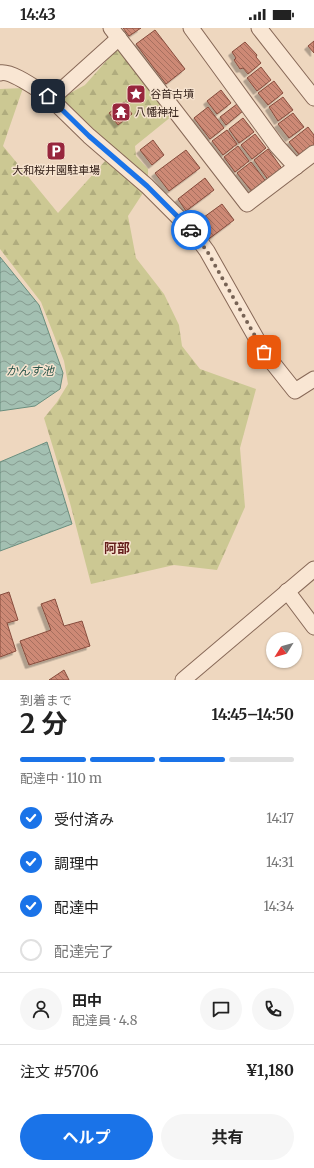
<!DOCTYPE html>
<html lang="ja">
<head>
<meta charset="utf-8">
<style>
	:root { --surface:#fff; --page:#f6f6f6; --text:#222; --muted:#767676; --line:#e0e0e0; --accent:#1a73e8 }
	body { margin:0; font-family:Merriweather,"Noto Sans JP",serif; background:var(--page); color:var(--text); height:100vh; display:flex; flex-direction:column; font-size:15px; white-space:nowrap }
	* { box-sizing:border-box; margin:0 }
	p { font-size:13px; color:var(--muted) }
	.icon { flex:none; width:22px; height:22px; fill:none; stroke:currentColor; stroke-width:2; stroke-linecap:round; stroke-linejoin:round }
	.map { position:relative; height:652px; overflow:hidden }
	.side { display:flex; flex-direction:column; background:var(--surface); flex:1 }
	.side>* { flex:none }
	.needle { width:26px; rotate:233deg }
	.fabs { position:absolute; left:266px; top:604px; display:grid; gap:8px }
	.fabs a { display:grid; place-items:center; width:36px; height:36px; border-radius:50%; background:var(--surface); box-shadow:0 1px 3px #0004; font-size:20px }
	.pin { position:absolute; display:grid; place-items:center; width:34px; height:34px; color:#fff; margin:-17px; border-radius:8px; box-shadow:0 2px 6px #0006 }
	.courier { position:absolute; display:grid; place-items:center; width:40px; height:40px; margin:-20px; border:3px solid #1a73e8; border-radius:50%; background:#fff; color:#222; box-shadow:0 1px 5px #0007 }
	.head em { font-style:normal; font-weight:700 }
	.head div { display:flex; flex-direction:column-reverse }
	.head { display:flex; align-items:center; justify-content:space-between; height:68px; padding:0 20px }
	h1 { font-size:26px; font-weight:700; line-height:30px }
	.bar { display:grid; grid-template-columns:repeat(4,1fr); gap:6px 4px; align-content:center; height:48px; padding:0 20px }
	.bar i { height:5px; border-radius:3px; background:var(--line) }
	.bar .active { background:var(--accent) }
	.bar p { grid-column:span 4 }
	.line { display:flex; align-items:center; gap:10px; padding:0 20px; border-top:1px solid var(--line) }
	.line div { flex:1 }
	.round { display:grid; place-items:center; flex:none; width:42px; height:42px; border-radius:21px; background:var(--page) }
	ol { padding:0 20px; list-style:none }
	li { display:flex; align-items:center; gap:12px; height:44px }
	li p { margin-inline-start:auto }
	li .icon { padding:4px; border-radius:50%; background:var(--accent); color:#fff; stroke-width:4 }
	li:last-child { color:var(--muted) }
	li i { width:22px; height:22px; border:2px solid var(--line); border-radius:50% }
	.primary-button { display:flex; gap:8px; margin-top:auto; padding:8px 20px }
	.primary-button a { flex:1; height:46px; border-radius:24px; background:var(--accent); color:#fff; font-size:16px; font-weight:700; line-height:46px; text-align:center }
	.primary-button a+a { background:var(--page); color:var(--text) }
	.status { display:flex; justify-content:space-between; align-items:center; height:28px; padding:0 20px; background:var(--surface); direction:ltr }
	.status svg { height:11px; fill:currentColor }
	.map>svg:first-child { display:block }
	.forest { fill:url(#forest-firs) }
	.water { fill:url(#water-waves); stroke:#6a8e7e }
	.building { fill:url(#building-back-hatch); stroke:#874c3d; filter:url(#shadow) }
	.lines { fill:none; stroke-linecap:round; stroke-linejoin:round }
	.minor-casing { stroke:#876857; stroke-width:17 }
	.minor { stroke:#f9e6d3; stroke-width:15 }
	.done { stroke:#776355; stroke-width:4; stroke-dasharray:0 7.2 }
	.route { stroke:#1a73e8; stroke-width:5 }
	.labels { text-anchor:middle; stroke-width:3; stroke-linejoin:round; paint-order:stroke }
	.poi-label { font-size:11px; fill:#37241c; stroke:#f6e3cf; text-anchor:start }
	.water-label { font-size:12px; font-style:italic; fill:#2b574c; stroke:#f6e3cf }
	.quarter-label { font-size:13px; font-weight:bold; fill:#641c1b; stroke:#f6e3cf }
</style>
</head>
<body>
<div class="status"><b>14:43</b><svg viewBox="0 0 49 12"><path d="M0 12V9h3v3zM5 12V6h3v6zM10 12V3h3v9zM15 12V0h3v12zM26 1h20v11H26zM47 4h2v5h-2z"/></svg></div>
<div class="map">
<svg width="314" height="652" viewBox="0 0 314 652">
	<defs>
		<pattern id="forest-firs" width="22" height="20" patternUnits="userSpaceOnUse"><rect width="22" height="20" fill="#ccc893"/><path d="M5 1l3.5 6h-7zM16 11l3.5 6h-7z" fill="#b0ac7e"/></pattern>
		<pattern id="water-waves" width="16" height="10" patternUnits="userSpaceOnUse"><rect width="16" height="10" fill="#a3c0b2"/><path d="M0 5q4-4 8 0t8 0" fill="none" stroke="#869c90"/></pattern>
		<pattern id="building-back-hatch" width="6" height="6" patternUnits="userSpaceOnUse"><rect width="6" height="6" fill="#cd8974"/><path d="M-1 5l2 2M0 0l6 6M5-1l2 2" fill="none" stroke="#a7705e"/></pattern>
		<filter id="shadow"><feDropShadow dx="-3.5" dy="3.5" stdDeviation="0" flood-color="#0004"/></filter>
	</defs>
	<rect width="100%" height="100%" fill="#eed7bf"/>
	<g class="forest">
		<path d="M 115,23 L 122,23 L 172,88 L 135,118 L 136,128 L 148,141 L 148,152 L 61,70 L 85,57 Z"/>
		<path d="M 23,60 L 3,118 L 58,185 L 106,132 L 143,165 L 128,188 L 136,230 L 164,266 L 179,297 L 182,318 L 200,341 L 256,361 L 240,420 L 245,479 L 217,542 L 174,537 L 91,556 L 70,475 L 44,390 L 57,374 L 68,356 L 64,333 L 41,274 L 0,221 L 0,61 Z"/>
	</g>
	<g class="water">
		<path d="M 0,229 L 39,277 L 63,345 L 60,361 L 35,378 L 0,383 Z"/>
		<path d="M 47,414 L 72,496 L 0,523 L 0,434 Z"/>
	</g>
	<g class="building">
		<path d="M 123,0 L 141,0 L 129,8 Z"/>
		<path d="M 155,2 L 185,41 L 166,56 L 136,16 Z"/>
		<path d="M 314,13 L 314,25 L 308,18 Z"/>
		<path d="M 245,14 L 257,27 L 256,29 L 261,35 L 248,46 L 243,40 L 240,41 L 234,32 L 236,30 L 232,24 Z"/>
		<path d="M 261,39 L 271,52 L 257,63 L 247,50 Z"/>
		<path d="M 274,53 L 283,65 L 268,77 L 258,65 Z"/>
		<path d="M 221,62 L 231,75 L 217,86 L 207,73 Z"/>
		<path d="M 283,69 L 293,82 L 278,93 L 269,79 Z"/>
		<path d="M 124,74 L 132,86 L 118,97 L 109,85 Z"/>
		<path d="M 237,76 L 243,83 L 226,97 L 220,89 Z"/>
		<path d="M 208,79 L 224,100 L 210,111 L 194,90 Z"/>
		<path d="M 293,85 L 304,99 L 289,110 L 278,96 Z"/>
		<path d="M 243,90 L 254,104 L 239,115 L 229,101 Z"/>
		<path d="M 308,99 L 314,107 L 314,119 L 301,129 L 289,114 Z"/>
		<path d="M 227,102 L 237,116 L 223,127 L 212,113 Z"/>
		<path d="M 255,106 L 266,120 L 252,131 L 241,117 Z"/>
		<path d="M 153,112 L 164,127 L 152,137 L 140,122 Z"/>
		<path d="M 238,118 L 249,133 L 235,144 L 224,129 Z"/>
		<path d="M 268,121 L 283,142 L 269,153 L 254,132 Z"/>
		<path d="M 186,122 L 200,140 L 169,163 L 155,145 Z"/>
		<path d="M 251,134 L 267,155 L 253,165 L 237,145 Z"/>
		<path d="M 205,150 L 214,162 L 186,183 L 178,171 Z"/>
		<path d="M 222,176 L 234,192 L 206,213 L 193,197 Z"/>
		<path d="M 9,564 L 18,592 L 7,595 L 16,623 L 0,629 L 0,567 Z"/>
		<path d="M 55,571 L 64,598 L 82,593 L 90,618 L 29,637 L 20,613 L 51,602 L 41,576 Z"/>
		<path d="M 64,642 L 69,652 L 49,652 Z"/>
	</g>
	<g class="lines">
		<g class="minor-casing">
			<g id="minor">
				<path d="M 111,0 L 247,176 L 314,125"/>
				<path d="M 191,0 L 277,118 L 296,139"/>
				<path d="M 259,0 L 314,70"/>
				<path d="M 0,45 C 11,42 38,62 48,68 L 59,64 L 119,10"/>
				<path d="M 48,68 L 89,108 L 147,158 L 193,204 L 207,223 L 264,324 L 295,363 L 314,351"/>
				<path d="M 287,563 L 314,599"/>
				<path d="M 183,652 L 314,541"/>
			</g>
		</g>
		<use href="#minor" class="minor"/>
	</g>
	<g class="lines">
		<path class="done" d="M 191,202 L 207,223 L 264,324"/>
		<path class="route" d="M 48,68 L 89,108 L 147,158 L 191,202"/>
	</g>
	<defs>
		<g id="sight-square" transform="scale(1)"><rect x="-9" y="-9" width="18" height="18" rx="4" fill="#97263d" stroke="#f6e3cf"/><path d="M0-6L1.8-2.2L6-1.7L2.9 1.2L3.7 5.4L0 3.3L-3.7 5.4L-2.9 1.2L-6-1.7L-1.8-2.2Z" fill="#fff"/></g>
		<g id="temple-square" transform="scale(1)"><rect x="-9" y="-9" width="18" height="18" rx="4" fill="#97263d" stroke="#f6e3cf"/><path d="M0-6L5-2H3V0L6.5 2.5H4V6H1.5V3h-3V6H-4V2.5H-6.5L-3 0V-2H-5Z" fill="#fff"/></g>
		<g id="parking-square" transform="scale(1)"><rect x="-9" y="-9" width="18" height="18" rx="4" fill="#97263d" stroke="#f6e3cf"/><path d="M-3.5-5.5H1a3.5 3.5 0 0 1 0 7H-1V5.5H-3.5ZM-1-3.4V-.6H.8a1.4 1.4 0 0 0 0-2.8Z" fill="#fff"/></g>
	</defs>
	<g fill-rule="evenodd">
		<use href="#sight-square" x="136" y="66"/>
		<use href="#temple-square" x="121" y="84"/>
		<use href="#parking-square" x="56" y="123"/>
	</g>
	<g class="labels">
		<g class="poi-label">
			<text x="150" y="70">谷首古墳</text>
			<text x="135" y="88">八幡神社</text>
			<text x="56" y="146" text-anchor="middle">大和桜井園駐車場</text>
		</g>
		<g class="water-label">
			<text x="30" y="347">かんす池</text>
		</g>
		<g class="quarter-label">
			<text x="117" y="525">阿部</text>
		</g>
	</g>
</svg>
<div class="fabs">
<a><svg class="needle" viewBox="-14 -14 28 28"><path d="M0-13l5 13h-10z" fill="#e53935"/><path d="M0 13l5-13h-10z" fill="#767676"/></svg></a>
</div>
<div class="pin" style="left:264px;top:324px;background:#ea580c"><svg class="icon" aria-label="bag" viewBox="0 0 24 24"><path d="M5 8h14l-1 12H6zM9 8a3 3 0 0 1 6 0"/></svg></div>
<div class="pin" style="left:48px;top:68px;background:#1f2937"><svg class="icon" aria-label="home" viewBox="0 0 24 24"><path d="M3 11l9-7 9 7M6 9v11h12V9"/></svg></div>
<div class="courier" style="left:191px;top:202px"><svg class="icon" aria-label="car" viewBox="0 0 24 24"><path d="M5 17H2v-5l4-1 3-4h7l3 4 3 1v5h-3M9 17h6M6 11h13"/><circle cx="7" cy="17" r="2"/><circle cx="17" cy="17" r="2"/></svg></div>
</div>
<section class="side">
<div class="head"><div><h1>2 分</h1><p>到着まで</p></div><em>14:45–14:50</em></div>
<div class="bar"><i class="active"></i><i class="active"></i><i class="active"></i><i></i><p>配達中 · 110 m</p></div>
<ol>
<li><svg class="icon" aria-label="check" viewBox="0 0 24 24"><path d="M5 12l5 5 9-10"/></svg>受付済み<p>14:17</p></li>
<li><svg class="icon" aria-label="check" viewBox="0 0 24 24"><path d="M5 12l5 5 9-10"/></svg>調理中<p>14:31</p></li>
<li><svg class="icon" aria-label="check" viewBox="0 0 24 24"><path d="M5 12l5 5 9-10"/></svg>配達中<p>14:34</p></li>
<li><i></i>配達完了</li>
</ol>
<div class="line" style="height:72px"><a class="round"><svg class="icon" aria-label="person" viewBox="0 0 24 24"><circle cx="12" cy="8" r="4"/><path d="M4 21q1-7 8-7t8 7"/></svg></a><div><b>田中</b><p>配達員 · 4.8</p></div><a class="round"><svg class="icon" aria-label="chat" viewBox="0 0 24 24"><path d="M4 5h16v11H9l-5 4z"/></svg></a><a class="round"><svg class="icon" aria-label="phone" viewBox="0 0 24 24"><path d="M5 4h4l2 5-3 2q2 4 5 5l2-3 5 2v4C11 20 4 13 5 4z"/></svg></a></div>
<div class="line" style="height:52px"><div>注文 #5706</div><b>¥1,180</b></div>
<div class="primary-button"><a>ヘルプ</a><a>共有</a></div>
</section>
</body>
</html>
